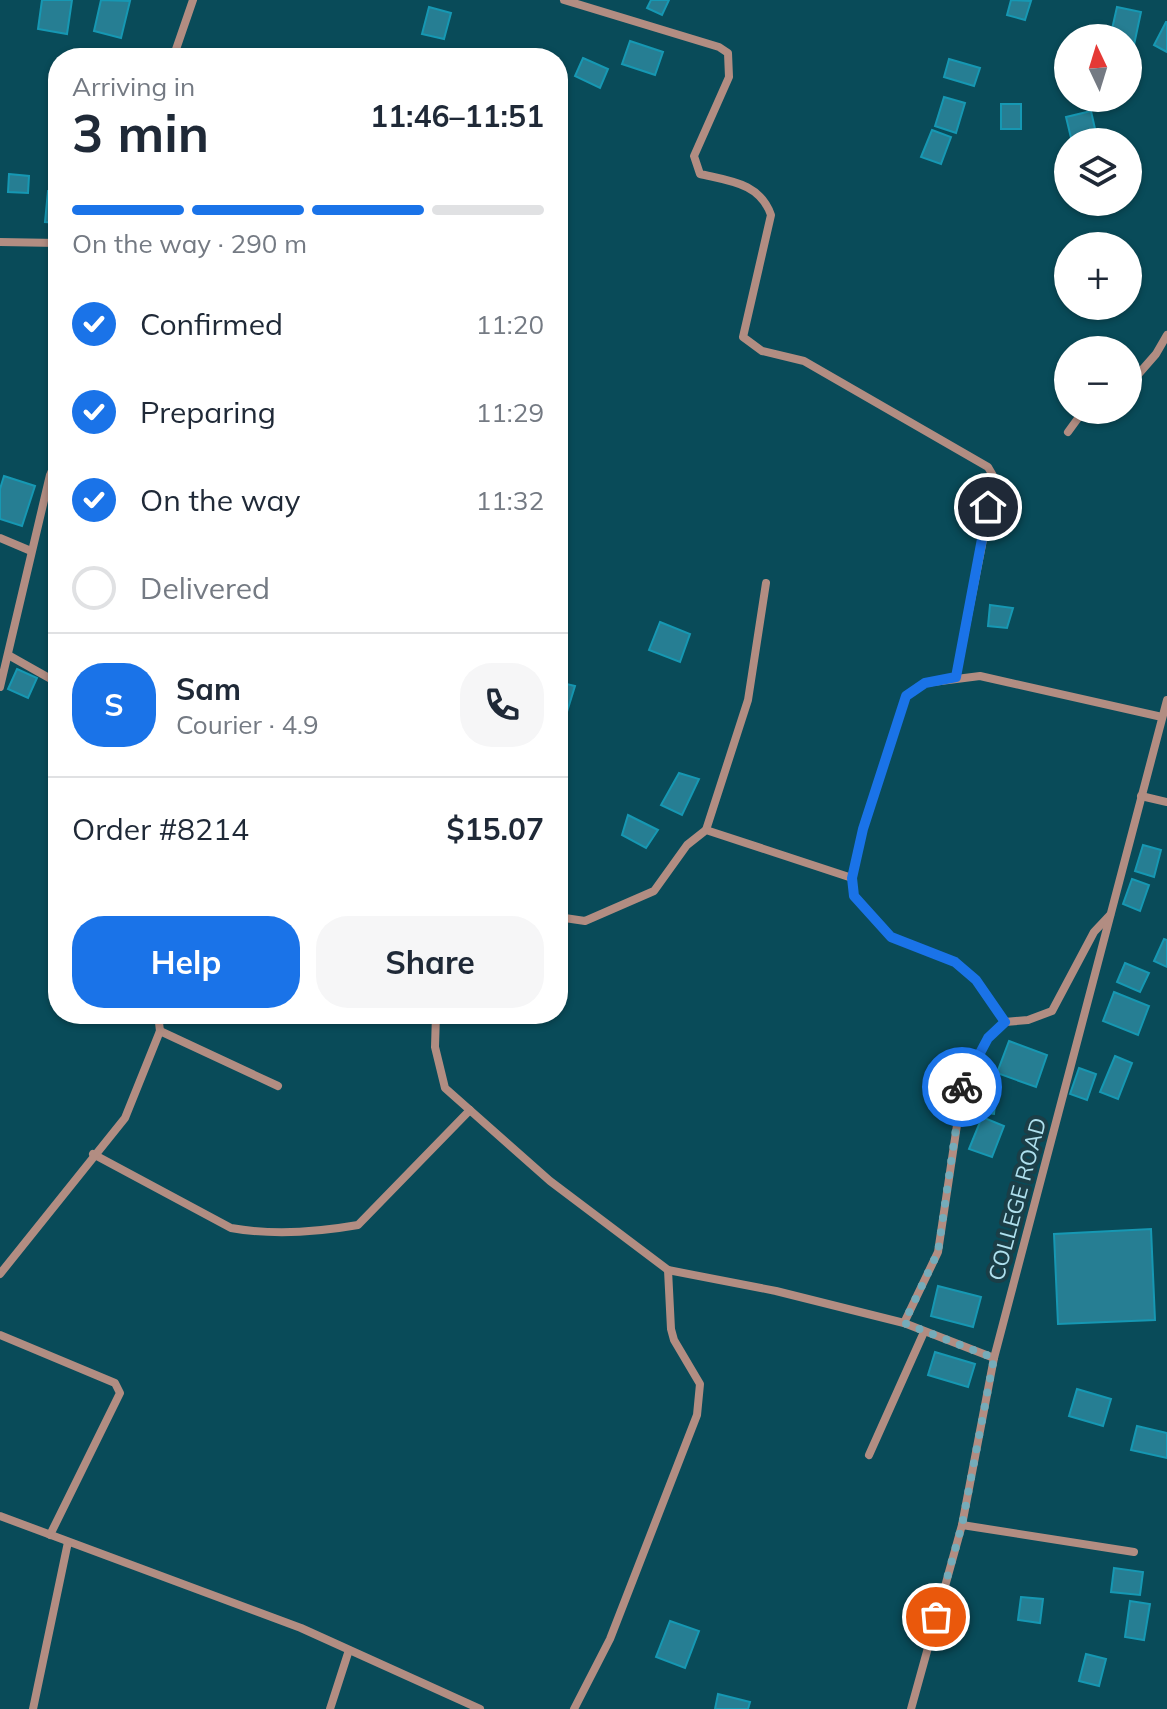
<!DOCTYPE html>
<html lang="en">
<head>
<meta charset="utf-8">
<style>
	:root { --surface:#fff; --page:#f6f6f7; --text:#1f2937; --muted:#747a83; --line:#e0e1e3; --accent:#1a73e8 }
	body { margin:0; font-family:Mulish,sans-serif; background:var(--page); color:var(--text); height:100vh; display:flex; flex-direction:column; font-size:30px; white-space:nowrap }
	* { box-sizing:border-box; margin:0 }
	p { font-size:26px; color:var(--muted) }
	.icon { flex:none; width:44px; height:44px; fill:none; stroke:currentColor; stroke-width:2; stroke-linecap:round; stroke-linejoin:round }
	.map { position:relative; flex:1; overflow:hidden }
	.drawer { position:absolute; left:48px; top:48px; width:520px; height:976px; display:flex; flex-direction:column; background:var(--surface); border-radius:32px; box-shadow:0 2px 6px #0004 }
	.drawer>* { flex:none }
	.needle { width:52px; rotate:356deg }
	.tools { position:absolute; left:1054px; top:24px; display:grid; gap:16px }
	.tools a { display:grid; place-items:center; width:88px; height:88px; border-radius:50%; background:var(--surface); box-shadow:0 2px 6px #0004; font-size:40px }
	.pin { position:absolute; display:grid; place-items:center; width:68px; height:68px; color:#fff; margin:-34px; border:4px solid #fff; border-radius:50%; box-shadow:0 2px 8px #0007 }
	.courier { position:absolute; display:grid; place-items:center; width:80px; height:80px; margin:-40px; border:6px solid #1a73e8; border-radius:50%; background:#fff; color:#222; box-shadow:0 2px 10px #0007 }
	.overview em { font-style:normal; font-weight:700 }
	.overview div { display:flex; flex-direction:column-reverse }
	.overview { display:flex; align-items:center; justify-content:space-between; height:136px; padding:0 24px }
	h1 { font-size:52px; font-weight:700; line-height:60px }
	.bar { display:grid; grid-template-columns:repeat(4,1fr); gap:12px 8px; align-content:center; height:96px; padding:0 24px }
	.bar i { height:10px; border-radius:6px; background:var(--line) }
	.bar .current { background:var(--accent) }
	.bar p { grid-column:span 4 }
	.line { display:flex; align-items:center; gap:20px; padding:0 24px; border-top:2px solid var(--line) }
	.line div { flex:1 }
	.round { display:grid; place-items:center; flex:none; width:84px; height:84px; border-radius:32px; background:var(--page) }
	ol { padding:0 24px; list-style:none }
	li { display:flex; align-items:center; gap:24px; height:88px }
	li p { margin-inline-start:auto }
	li .icon { padding:8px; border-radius:50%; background:var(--accent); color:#fff; stroke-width:4 }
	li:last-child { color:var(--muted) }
	li i { width:44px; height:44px; border:4px solid var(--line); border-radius:50% }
	.cta { display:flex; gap:16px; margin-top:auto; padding:16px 24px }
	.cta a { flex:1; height:92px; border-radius:32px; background:var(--accent); color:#fff; font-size:32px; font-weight:700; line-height:92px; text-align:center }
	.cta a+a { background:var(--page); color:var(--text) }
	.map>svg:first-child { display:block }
	.building { fill:#267e93; stroke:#1698b3; stroke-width:2 }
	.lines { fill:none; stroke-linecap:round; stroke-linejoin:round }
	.street { stroke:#b28d82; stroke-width:8 }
	.done { stroke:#75acba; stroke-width:8; stroke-dasharray:0 14.4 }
	.route { stroke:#1a73e8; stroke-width:10 }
	.labels { text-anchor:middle; stroke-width:8; stroke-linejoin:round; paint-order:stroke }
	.street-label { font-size:22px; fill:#afe0ee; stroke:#1b3e47 }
</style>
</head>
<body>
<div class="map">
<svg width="1167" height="1709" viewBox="0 0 1167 1709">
	<rect width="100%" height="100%" fill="#094b59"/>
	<g class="building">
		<path d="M 42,0 L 72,0 L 67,34 L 38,29 Z"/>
		<path d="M 101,0 L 130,1 L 121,38 L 94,31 Z"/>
		<path d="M 651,0 L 669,0 L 662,15 L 647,8 Z"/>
		<path d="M 1011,0 L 1031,1 L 1025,20 L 1007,15 Z"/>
		<path d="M 429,7 L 451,13 L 444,39 L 422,34 Z"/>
		<path d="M 1117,7 L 1141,12 L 1134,45 L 1128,43 L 1128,38 L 1110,38 Z"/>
		<path d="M 1166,22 L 1167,22 L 1167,52 L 1154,45 Z"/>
		<path d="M 630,41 L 663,52 L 655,75 L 622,64 Z"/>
		<path d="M 1061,49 L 1068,50 L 1068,74 L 1057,72 Z"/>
		<path d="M 296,50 L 313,58 L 293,58 Z"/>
		<path d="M 120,52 L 143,56 L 142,58 L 118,58 Z"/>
		<path d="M 583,58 L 608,69 L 600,88 L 575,76 Z"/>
		<path d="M 949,59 L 980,68 L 974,86 L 944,77 Z"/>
		<path d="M 944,97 L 965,103 L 956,133 L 935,126 Z"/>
		<rect x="1001" y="104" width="20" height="25"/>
		<path d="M 1091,111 L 1098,142 L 1072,142 L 1066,117 Z"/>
		<path d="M 932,130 L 951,137 L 941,164 L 921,157 Z"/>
		<path d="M 9,174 L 29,176 L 28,193 L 8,192 Z"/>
		<path d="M 48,191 L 58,192 L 58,223 L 45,222 Z"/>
		<path d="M 4,476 L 35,486 L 22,526 L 0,519 L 0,489 Z"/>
		<path d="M 990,605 L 1013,608 L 1007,628 L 988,626 Z"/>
		<path d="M 660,622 L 690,634 L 680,662 L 649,650 Z"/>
		<path d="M 17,669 L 37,678 L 28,698 L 8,689 Z"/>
		<path d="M 558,682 L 575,686 L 566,715 L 558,713 Z"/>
		<path d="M 679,773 L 699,779 L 682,815 L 661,805 Z"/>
		<path d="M 628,815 L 658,830 L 646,848 L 622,835 Z"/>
		<path d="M 1143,845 L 1161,850 L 1154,877 L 1135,871 Z"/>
		<path d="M 1132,879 L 1149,885 L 1140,911 L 1123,904 Z"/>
		<path d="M 1164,939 L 1167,940 L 1167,967 L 1154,961 Z"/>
		<path d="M 1125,963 L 1149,973 L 1140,992 L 1117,982 Z"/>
		<path d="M 1114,992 L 1149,1006 L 1138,1035 L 1103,1021 Z"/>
		<path d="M 1009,1041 L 1047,1055 L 1036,1087 L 997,1073 Z"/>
		<path d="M 1115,1056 L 1132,1063 L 1118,1099 L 1100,1092 Z"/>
		<path d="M 1079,1068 L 1096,1074 L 1087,1100 L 1070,1094 Z"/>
		<path d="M 974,1082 L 997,1085 L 994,1114 L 971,1111 Z"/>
		<path d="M 982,1117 L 1004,1126 L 992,1157 L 969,1149 Z"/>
		<path d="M 1151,1229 L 1155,1320 L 1058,1324 L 1054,1234 Z"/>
		<path d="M 938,1286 L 981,1297 L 973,1327 L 931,1316 Z"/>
		<path d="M 935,1352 L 975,1364 L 968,1387 L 928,1375 Z"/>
		<path d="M 1077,1389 L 1111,1399 L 1103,1426 L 1069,1416 Z"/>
		<path d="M 1137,1426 L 1167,1433 L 1167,1458 L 1131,1450 Z"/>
		<path d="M 1114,1568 L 1143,1572 L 1140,1595 L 1111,1592 Z"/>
		<path d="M 1021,1597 L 1043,1599 L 1040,1623 L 1018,1620 Z"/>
		<path d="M 1130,1601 L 1150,1604 L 1144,1640 L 1125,1637 Z"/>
		<path d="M 670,1621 L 699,1631 L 685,1668 L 656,1657 Z"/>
		<path d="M 1086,1654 L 1106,1659 L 1099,1686 L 1079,1681 Z"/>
		<path d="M 718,1694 L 750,1702 L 748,1709 L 715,1709 Z"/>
	</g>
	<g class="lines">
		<g class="street">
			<path d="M 564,0 L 719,47 L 728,53 L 729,77 L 694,156 L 700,174 C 730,181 760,183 771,215 L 743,337 L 762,351 L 804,361 L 988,467 L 995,479 L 956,677"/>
			<path d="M 173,58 L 193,0"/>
			<path d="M 0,242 L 58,243"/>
			<path d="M 1128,386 L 1156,354 L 1167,335"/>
			<path d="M 1068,432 L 1084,410"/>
			<path d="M 0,538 L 31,551"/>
			<path d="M 10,656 L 58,683"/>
			<path d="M 0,687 L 50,475 L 58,457"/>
			<path d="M 1141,796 L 1167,802"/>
			<path d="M 706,830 L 748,700 L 766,583"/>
			<path d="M 558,917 L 585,921 L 654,891 L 687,845 L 706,830 L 852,878"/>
			<path d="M 436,1014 L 435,1047 L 445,1088 L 550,1181 L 668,1270 L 671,1329 L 674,1340 L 700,1384 L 697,1415 L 610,1639 L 574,1709"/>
			<path d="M 1005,1022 L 976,980 L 955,962 L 891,937 L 854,896 L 852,878 L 863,829 L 906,696 L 925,683 L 980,676 L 1162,717"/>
			<path d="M 160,1031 L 278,1086"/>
			<path d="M 93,1154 L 231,1228 C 271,1235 318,1232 358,1225 L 470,1110"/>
			<path d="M 668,1270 L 776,1291 L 904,1323 L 994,1358"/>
			<path d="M 0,1274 L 125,1118 L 160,1031 L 158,1014"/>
			<path d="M 904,1323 L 938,1252 L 963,1085 L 988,1038 L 1005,1022 L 1028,1020 L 1052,1011 L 1094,932 L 1110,915"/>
			<path d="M 0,1335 L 115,1383 L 120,1393 L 50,1535"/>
			<path d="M 869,1455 L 924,1332"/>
			<path d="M 0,1516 L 301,1628 L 480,1709"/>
			<path d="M 962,1525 L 1134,1552"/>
			<path d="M 33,1709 L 68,1542"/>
			<path d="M 330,1709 L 349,1650"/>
			<path d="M 911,1709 L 962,1525 L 994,1358 L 1167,700"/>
		</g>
	</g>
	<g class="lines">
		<path class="done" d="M 936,1617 L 962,1525 L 994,1358 L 904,1323 L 938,1252 L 962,1087"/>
		<path class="route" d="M 962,1087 L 988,1038 L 1005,1022 L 976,980 L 955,962 L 891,937 L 854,896 L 852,878 L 863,829 L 906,696 L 925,683 L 956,677 L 988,507"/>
	</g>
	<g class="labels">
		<g class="street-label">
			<text transform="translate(1017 1199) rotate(-75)" y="8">COLLEGE ROAD</text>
		</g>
	</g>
</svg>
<div class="tools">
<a><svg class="needle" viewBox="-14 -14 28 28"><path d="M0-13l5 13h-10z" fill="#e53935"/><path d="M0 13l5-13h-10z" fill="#747a83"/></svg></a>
<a><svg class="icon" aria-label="layers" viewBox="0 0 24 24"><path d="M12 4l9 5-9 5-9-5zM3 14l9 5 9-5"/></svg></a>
<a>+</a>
<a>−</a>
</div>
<div class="pin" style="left:936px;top:1617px;background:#ea580c"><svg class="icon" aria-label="bag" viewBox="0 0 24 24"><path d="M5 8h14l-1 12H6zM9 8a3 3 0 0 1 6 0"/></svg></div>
<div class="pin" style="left:988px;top:507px;background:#1f2937"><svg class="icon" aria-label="home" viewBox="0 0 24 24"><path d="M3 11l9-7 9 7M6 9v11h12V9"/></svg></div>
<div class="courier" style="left:962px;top:1087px"><svg class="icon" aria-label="bike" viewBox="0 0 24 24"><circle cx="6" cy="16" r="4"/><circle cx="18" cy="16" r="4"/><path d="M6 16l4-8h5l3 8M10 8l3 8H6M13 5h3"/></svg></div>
<section class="drawer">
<div class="overview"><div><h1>3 min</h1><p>Arriving in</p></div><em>11:46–11:51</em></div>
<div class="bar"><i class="current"></i><i class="current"></i><i class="current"></i><i></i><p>On the way · 290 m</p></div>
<ol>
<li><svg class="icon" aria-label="check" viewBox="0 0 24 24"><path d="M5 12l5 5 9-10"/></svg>Confirmed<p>11:20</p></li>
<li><svg class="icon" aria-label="check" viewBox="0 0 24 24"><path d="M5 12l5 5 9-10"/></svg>Preparing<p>11:29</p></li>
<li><svg class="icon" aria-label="check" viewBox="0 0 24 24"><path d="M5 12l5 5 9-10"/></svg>On the way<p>11:32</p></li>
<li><i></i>Delivered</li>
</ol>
<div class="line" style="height:144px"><b class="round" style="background:var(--accent);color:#fff">S</b><div><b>Sam</b><p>Courier · 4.9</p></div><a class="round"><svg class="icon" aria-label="phone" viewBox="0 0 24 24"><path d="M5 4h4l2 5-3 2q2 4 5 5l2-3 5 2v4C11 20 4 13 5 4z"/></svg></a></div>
<div class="line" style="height:104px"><div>Order #8214</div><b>$15.07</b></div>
<div class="cta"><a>Help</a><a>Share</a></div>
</section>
</div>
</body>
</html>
